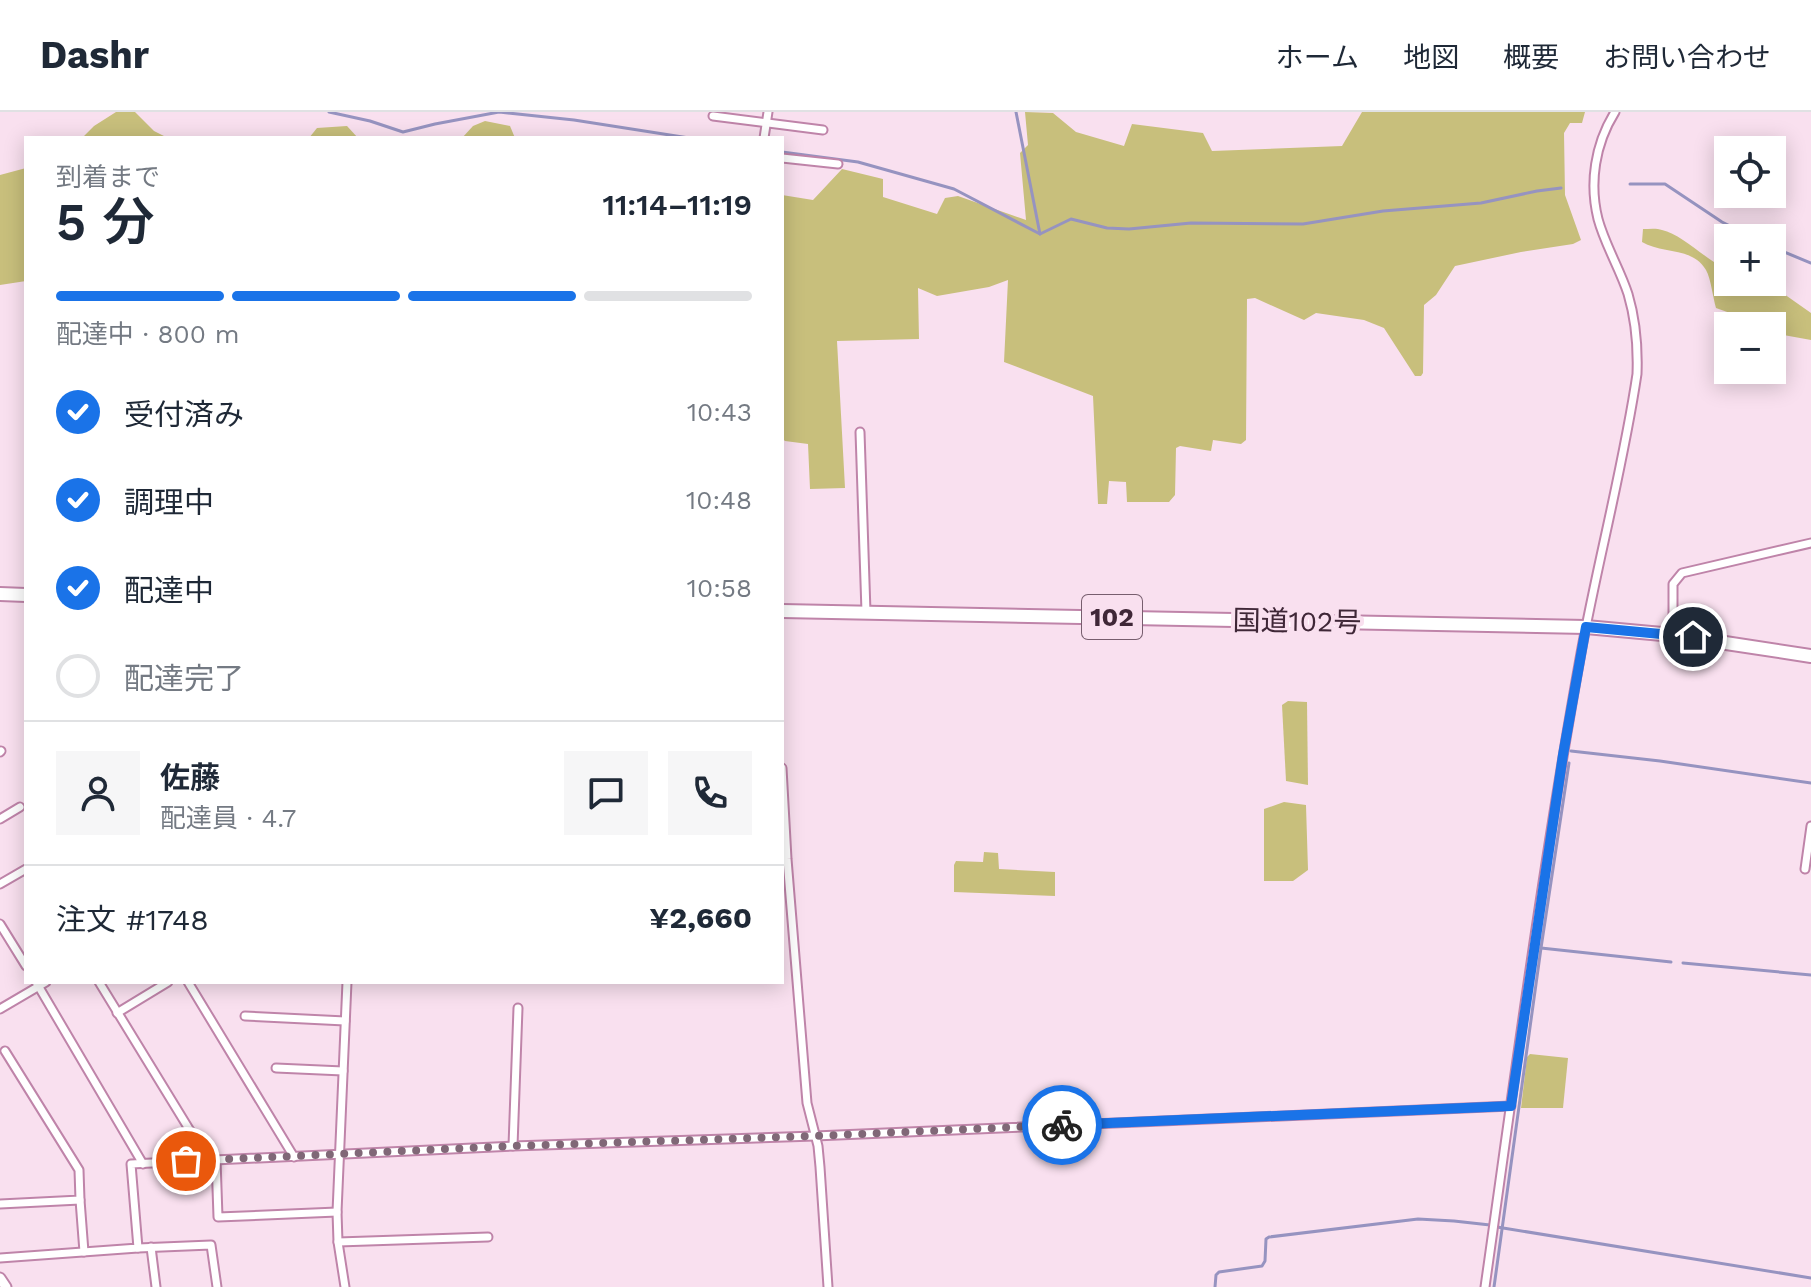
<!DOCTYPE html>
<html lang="ja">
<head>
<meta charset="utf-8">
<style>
	:root { --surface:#fff; --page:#f6f6f7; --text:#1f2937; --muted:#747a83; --line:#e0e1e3; --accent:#1a73e8 }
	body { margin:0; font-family:"Work Sans","Noto Sans JP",sans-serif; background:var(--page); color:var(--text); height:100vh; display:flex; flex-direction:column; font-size:30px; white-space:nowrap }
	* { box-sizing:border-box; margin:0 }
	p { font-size:26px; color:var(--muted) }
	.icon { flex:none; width:44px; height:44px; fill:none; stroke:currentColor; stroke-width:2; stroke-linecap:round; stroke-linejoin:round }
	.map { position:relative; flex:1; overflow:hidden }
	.side { position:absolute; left:24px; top:24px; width:760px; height:848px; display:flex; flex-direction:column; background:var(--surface); border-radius:0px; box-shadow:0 4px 20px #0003 }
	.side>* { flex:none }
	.tools { position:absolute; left:1714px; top:24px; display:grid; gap:16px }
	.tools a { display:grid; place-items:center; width:72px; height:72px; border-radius:0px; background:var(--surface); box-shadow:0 4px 20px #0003; font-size:40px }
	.pin { position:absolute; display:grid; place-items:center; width:68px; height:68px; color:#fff; margin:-34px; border:4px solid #fff; border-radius:50%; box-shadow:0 2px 8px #0007 }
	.courier { position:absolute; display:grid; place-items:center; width:80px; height:80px; margin:-40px; border:6px solid #1a73e8; border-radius:50%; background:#fff; color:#222; box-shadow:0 2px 10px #0007 }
	.head em { font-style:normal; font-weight:600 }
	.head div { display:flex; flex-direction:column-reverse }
	.head { display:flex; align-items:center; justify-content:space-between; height:136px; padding:0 32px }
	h1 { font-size:52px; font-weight:600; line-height:60px }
	.bar { display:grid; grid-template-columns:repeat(4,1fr); gap:12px 8px; align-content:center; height:96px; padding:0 32px }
	.bar i { height:10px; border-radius:6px; background:var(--line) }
	.bar .current { background:var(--accent) }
	.bar p { grid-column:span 4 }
	.line { display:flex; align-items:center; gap:20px; padding:0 32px; border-top:2px solid var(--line) }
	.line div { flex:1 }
	.round { display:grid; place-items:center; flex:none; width:84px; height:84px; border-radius:0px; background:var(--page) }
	ol { padding:0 32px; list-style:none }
	li { display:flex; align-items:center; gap:24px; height:88px }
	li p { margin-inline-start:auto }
	li .icon { padding:8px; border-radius:50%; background:var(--accent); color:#fff; stroke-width:4 }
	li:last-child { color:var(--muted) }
	li i { width:44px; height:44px; border:4px solid var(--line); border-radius:50% }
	header { display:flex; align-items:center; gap:48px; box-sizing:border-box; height:112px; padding:0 40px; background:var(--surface); border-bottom:2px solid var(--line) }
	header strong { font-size:38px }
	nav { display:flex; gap:44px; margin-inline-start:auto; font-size:28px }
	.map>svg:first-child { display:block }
	.green { fill:#c8bf7c }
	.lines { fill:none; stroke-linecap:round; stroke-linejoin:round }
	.stream { stroke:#9693c0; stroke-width:3 }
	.street-casing { stroke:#bf84a9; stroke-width:11 }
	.secondary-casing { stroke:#bf84a9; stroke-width:13 }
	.highway-casing { stroke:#bf84a9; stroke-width:16 }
	.street { stroke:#fff; stroke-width:7 }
	.secondary { stroke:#fff; stroke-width:9 }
	.highway { stroke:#fff; stroke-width:12 }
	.done { stroke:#806877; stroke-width:8; stroke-dasharray:0 14.4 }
	.route { stroke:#1a73e8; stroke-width:10 }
	.labels { text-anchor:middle; stroke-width:8; stroke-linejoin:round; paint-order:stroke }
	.shield { fill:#f9e0ef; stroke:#775e6e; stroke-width:2 }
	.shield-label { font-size:26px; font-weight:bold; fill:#3f2737 }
	.street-label { font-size:28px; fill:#3f2737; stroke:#f9e0ef }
</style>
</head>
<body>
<header>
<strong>Dashr</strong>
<nav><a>ホーム</a><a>地図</a><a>概要</a><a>お問い合わせ</a></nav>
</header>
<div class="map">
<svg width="1811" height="1175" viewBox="0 0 1811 1175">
	<rect width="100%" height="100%" fill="#f9e0ef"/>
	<g class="green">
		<path d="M 116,0 L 135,0 L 154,19 L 168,26 L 82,26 L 94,14 Z"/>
		<path d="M 1025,0 L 1053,1 L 1076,20 L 1124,34 L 1132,12 L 1203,21 L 1212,39 L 1342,34 L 1362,0 L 1585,0 L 1582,11 L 1570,11 L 1564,21 L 1565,83 L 1581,128 L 1573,132 L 1521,140 L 1455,154 L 1436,183 L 1424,193 L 1423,261 L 1421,264 L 1415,264 L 1384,216 L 1364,208 L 1316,201 L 1304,208 L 1255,186 L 1247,187 L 1246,328 L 1241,332 L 1213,328 L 1211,339 L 1180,334 L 1176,336 L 1175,383 L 1169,390 L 1127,390 L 1126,370 L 1109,369 L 1107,392 L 1098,392 L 1093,284 L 1004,250 L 1008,168 L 989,175 L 937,184 L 918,176 L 919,227 L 837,229 L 845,376 L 810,377 L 808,332 L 785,329 L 782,326 L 782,83 L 813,88 L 842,57 L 883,67 L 883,85 L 937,102 L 945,86 L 958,84 L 1026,108 L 1020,41 L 1028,33 Z"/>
		<path d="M 485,9 L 510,14 L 515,26 L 462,26 L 473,14 Z"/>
		<path d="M 347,14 L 358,26 L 309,26 L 317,16 Z"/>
		<path d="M 26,56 L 26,169 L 0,173 L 0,63 Z"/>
		<path d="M 1643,117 C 1649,117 1657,116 1662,118 C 1682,122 1707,149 1728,158 L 1728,170 L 1757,170 L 1784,182 L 1811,201 L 1811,228 L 1772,221 L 1772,214 L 1750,214 L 1744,206 L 1716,196 C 1713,186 1711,167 1706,158 C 1693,135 1662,142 1642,130 Z"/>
		<path d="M 1288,589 L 1307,590 L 1308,673 L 1286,669 L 1282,593 Z"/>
		<path d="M 1284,690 L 1306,693 L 1308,758 L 1293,769 L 1264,769 L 1264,697 Z"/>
		<path d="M 984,740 L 998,741 L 999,757 L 1055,760 L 1055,784 L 954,780 L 954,753 L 956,749 L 983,750 Z"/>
		<path d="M 1530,942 L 1568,946 L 1563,996 L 1521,996 L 1527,945 Z"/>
	</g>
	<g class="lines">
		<g class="stream">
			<path d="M 329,0 L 370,9 L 403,20 L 435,12 L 499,0 L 574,8 L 689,26"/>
			<path d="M 1016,0 L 1040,122"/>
			<path d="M 782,40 L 858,50 L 954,77 L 1040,122 L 1071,107 L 1107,116 L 1129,117 L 1191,111 L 1303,112 L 1383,99 L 1481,91 L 1537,79 L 1561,76"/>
			<path d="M 1630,72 L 1665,72 L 1722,110 L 1754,126"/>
			<path d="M 1772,135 L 1811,151"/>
			<path d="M 1571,639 L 1660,649 L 1811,671"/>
			<path d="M 1541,836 L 1671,850"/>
			<path d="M 1683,851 L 1811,863"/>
			<path d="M 1497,1115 L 1811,1166"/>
			<path d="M 1215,1175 L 1216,1163 L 1219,1160 L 1262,1154 L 1265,1149 L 1266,1127 L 1269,1125 L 1418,1107 L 1454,1109 L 1490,1113"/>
			<path d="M 1494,1175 L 1541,836 L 1569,651"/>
		</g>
		<g class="street-casing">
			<g id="street">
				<path d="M 713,4 L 823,18"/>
				<path d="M 764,26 L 768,0"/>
				<path d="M 782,46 L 838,52"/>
				<path d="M 860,320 L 866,500"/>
				<path d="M 1673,523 L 1673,472 L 1682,461 L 1811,431"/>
				<path d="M 0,640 L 1,639"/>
				<path d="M 782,656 L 787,747 L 807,991 L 818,1034 L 820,1055 L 828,1175"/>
				<path d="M 0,707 L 20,695"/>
				<path d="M 1805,757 L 1811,714"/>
				<path d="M 0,772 L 26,757"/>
				<path d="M 0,812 L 26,854"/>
				<path d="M 36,870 L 143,1052"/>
				<path d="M 99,870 L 208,1048"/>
				<path d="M 188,870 L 294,1045"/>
				<path d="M 0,897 L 46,870"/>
				<path d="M 117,901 L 168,870"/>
				<path d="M 245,904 L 345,909"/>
				<path d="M 276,956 L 343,959"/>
				<path d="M 513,1034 L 518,896"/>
				<path d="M 216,1047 L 218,1105 L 337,1100"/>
				<path d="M 80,1088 L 84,1140"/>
				<path d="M 0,1092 L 80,1088 L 79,1058 L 5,939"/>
				<path d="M 338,1130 L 488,1125"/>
				<path d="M 151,1135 L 156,1175"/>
				<path d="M 138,1136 L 211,1133 L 217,1175"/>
				<path d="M 0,1146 L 138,1136 L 131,1052 L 513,1034 L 815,1024 L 1511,994"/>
				<path d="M 345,1175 L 338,1130 L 337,1100 L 347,870"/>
				<path d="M 1485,1175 C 1515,963 1543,751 1581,541 C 1598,448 1623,356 1637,262 C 1638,235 1636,209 1628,182 C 1620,157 1605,133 1598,107 C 1589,71 1595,32 1615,0"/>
			</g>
		</g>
		<g class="secondary-casing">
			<path id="secondary" d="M 0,1166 L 6,1175"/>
		</g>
		<g class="highway-casing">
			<g id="highway">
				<path d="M 0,482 L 26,483"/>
				<path d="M 782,499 L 1586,515 L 1673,523 L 1811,544"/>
			</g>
		</g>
		<use href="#street" class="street"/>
		<use href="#secondary" class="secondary"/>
		<use href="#highway" class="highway"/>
	</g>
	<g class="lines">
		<path class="done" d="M 186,1049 L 513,1034 L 815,1024 L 1062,1013"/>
		<path class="route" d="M 1062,1013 L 1511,994 L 1563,643 L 1586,515 L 1693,525"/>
	</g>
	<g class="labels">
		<rect class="shield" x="1082" y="483" width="60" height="44" rx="6"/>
		<g class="shield-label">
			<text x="1112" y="514">102</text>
		</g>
		<g class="street-label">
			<text transform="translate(1297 509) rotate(1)" y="10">国道102号</text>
		</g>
	</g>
</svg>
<div class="tools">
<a><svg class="icon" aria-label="locate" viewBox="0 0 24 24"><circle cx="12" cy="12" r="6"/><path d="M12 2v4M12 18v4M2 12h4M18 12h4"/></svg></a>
<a>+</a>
<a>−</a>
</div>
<div class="pin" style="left:186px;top:1049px;background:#ea580c"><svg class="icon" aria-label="bag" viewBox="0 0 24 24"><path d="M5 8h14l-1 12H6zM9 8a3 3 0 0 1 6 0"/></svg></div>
<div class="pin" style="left:1693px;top:525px;background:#1f2937"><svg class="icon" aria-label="home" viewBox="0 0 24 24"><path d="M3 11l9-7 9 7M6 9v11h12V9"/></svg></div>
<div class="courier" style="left:1062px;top:1013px"><svg class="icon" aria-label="bike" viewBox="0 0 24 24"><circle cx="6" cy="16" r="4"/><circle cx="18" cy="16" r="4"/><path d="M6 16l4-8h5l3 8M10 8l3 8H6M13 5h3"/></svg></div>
<section class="side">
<div class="head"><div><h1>5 分</h1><p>到着まで</p></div><em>11:14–11:19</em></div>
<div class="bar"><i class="current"></i><i class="current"></i><i class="current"></i><i></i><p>配達中 · 800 m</p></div>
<ol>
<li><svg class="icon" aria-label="check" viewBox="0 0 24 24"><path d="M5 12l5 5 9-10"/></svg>受付済み<p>10:43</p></li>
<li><svg class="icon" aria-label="check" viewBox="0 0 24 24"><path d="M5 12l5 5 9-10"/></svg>調理中<p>10:48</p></li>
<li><svg class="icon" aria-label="check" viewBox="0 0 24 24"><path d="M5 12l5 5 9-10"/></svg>配達中<p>10:58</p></li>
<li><i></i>配達完了</li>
</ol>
<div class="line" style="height:144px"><a class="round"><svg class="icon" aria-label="person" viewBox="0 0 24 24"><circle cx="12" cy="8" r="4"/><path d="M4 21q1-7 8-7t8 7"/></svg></a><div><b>佐藤</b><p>配達員 · 4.7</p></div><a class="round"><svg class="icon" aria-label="chat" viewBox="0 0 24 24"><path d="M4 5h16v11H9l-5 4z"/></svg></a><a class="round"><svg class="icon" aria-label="phone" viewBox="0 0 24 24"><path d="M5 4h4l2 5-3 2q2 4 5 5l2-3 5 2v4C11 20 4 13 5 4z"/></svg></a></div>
<div class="line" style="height:104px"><div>注文 #1748</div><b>¥2,660</b></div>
</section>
</div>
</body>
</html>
